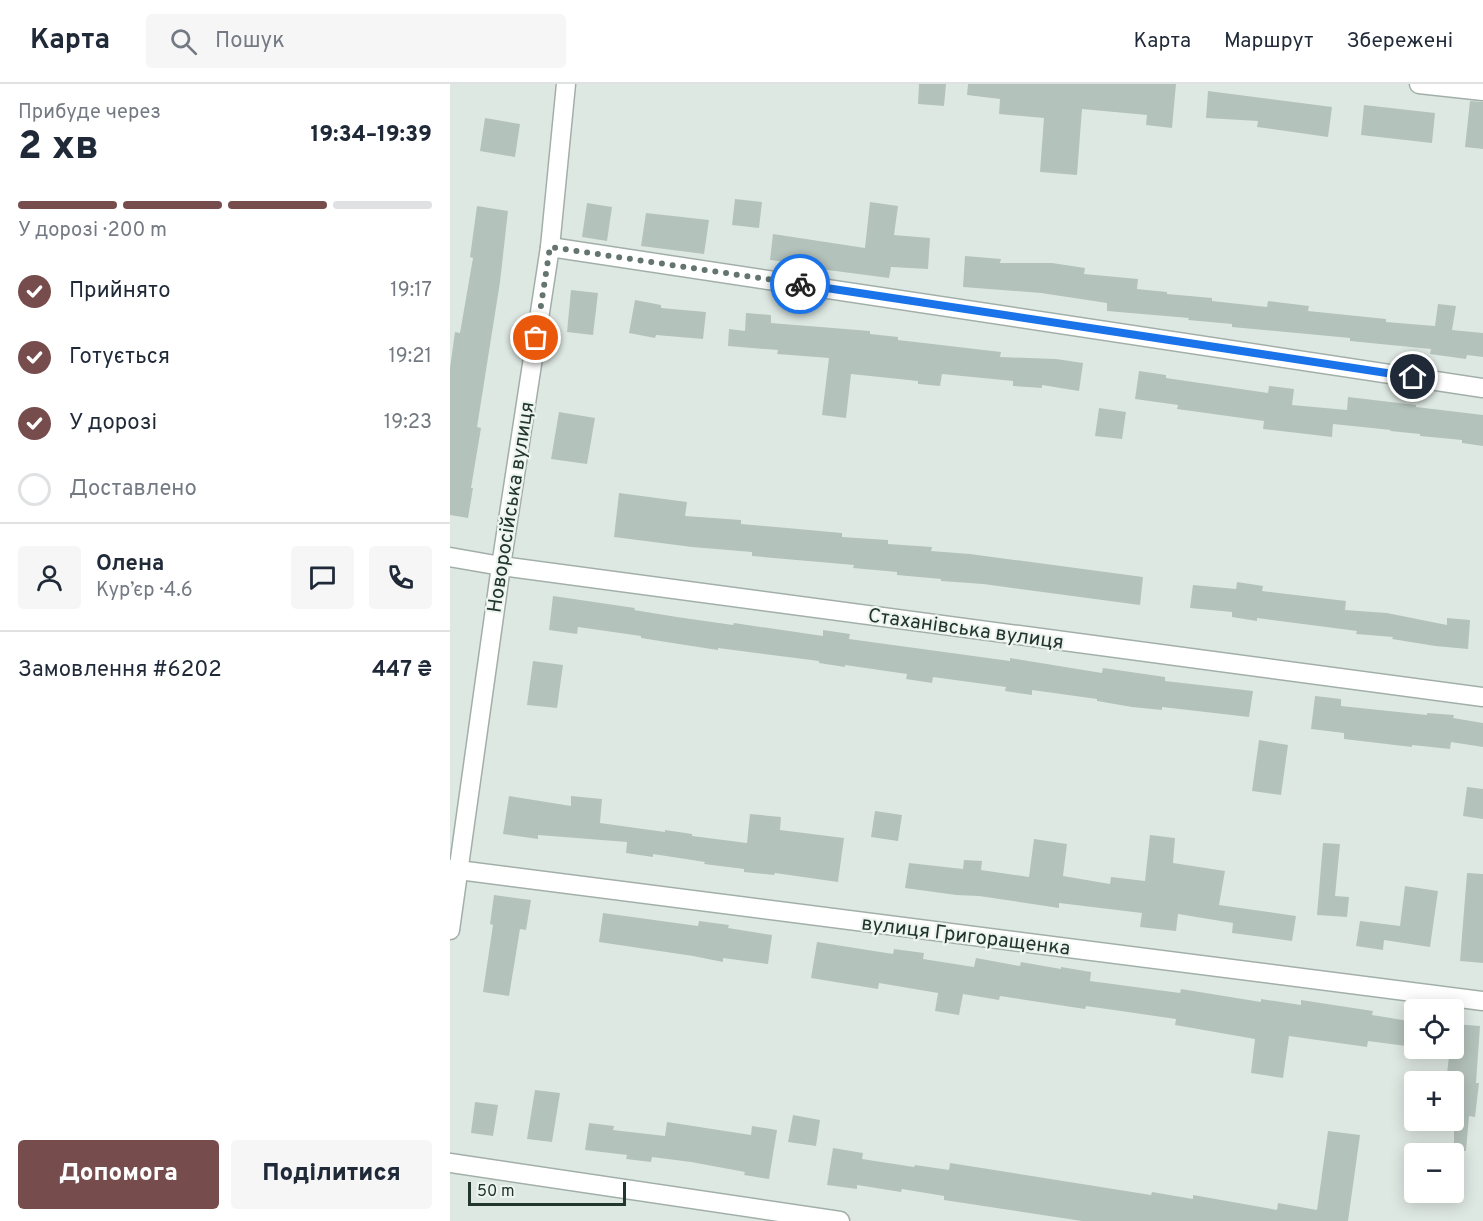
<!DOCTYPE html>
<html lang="uk">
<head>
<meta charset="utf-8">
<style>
	:root { --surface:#fff; --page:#f6f6f7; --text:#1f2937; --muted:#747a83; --line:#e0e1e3; --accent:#764d4c }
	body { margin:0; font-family:Overpass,sans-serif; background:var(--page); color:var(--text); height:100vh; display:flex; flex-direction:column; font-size:22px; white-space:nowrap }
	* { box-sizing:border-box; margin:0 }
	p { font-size:20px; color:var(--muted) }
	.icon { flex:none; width:33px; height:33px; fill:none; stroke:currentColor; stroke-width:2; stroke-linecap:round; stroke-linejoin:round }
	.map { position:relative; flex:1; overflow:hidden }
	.panel { display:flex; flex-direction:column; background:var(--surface); width:450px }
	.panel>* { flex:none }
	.tools { position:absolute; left:954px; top:915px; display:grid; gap:12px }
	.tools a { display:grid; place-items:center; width:60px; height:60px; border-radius:6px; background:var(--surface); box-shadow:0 3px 15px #0003; font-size:30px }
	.scale { position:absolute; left:18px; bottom:15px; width:158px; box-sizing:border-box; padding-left:6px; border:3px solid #22352f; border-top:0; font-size:16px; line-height:21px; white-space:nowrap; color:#22352f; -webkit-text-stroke:4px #eef5f1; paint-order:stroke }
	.pin { position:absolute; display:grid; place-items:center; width:51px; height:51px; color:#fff; margin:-26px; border:3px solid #fff; border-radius:50%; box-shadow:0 2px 6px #0007 }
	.courier { position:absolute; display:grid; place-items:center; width:60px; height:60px; margin:-30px; border:4px solid #1a73e8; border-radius:50%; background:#fff; color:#222; box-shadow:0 2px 8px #0007 }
	.head em { font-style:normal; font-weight:800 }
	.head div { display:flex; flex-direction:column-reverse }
	.head { display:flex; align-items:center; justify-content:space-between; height:102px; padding:0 18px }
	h1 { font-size:39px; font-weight:800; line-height:45px }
	.bar { display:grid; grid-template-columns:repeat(4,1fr); gap:9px 6px; align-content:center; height:72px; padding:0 18px }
	.bar i { height:8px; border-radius:4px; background:var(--line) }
	.bar .selected { background:var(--accent) }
	.bar p { grid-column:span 4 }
	.line { display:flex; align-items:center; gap:15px; padding:0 18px; border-top:2px solid var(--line) }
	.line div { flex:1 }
	.round { display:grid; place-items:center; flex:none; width:63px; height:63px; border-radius:6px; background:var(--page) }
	ol { padding:0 18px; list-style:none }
	li { display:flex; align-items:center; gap:18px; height:66px }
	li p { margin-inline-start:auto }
	li .icon { padding:6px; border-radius:50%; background:var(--accent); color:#fff; stroke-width:4 }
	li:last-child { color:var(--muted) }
	li i { width:33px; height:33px; border:3px solid var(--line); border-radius:50% }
	.action { display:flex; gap:12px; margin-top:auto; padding:12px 18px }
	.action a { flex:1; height:69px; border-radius:6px; background:var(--accent); color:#fff; font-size:24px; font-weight:800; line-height:69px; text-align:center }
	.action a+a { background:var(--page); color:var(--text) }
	header { display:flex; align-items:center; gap:36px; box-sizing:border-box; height:84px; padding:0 30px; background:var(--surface); border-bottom:2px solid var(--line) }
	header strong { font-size:28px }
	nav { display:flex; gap:33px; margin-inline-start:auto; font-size:21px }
	.search { width:420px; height:54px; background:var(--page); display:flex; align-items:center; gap:15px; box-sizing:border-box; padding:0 21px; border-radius:6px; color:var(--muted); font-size:22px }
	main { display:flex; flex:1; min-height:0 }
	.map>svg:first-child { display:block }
	.building { fill:#b4c2bc }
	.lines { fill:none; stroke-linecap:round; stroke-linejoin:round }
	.minor-casing { stroke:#a2afa9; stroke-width:21 }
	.minor { stroke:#fff; stroke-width:18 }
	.done { stroke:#64746e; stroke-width:6; stroke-dasharray:0 10.8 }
	.route { stroke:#1a73e8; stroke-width:8 }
	.labels { text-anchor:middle; stroke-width:4.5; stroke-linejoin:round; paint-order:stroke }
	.street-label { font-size:20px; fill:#22352f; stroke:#eef5f1 }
</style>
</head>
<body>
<header>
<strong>Карта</strong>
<div class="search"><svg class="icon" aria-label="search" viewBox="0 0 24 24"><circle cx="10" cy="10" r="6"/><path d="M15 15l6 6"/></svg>Пошук</div>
<nav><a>Карта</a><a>Маршрут</a><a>Збережені</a></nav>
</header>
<main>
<section class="panel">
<div class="head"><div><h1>2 хв</h1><p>Прибуде через</p></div><em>19:34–19:39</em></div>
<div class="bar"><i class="selected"></i><i class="selected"></i><i class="selected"></i><i></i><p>У дорозі · 200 m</p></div>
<ol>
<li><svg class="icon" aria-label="check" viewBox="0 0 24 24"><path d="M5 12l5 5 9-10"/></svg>Прийнято<p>19:17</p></li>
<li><svg class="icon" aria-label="check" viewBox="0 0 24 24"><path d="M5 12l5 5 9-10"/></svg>Готується<p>19:21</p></li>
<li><svg class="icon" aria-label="check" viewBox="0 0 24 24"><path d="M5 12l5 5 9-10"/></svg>У дорозі<p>19:23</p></li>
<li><i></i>Доставлено</li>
</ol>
<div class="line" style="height:108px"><a class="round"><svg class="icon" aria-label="person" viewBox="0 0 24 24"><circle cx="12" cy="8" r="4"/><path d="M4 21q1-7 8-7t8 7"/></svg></a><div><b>Олена</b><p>Кур’єр · 4.6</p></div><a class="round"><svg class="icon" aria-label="chat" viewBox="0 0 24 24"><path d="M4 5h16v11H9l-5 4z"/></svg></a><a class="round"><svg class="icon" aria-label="phone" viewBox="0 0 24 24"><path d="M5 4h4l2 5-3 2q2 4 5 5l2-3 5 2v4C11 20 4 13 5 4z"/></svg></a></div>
<div class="line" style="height:78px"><div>Замовлення #6202</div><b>447 ₴</b></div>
<div class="action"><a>Допомога</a><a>Поділитися</a></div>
</section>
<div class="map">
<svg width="1033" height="1137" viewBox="0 0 1033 1137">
	<rect width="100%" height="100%" fill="#dee8e3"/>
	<g class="building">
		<path d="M 469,0 L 496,0 L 494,22 L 468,20 Z"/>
		<path d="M 518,0 L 726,0 L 722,44 L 696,41 L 697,31 L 632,25 L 627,91 L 590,88 L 594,34 L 549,30 L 550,15 L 517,11 Z"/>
		<path d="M 758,7 L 882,23 L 878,53 L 807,43 L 808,37 L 756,34 Z"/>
		<path d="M 1020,17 L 1033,18 L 1033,65 L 1015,63 Z"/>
		<path d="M 914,21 L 985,29 L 982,59 L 911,51 Z"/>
		<path d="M 35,34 L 70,40 L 65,73 L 30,67 Z"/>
		<path d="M 285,115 L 312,118 L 309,144 L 282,141 Z"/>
		<path d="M 420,118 L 448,122 L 444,151 L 480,154 L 478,185 L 441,183 L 439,194 L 370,185 L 371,182 L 320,176 L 323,150 L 415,164 Z"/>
		<path d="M 137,119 L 162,123 L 157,157 L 132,153 Z"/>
		<path d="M 27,122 L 58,127 L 50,198 L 27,343 L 31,344 L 21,404 L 23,404 L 18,434 L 0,431 L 0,284 L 5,248 L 10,249 L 23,174 L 20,173 Z"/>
		<path d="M 196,129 L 259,136 L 254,170 L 191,162 Z"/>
		<path d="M 515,172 L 551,175 L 550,179 L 602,179 L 635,184 L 634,190 L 688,195 L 687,205 L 717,208 L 717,210 L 762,214 L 762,217 L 817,223 L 818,217 L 859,222 L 858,227 L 936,235 L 936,238 L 985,242 L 988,220 L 1006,222 L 1002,246 L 1033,249 L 1033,273 L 1017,271 L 1016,275 L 980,270 L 981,265 L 900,257 L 900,254 L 782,243 L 782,240 L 738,236 L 739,234 L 657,227 L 657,219 L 591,209 L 513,203 Z"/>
		<path d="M 121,206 L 148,209 L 143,251 L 117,248 Z"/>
		<path d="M 185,216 L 211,221 L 211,224 L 256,228 L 253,255 L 206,251 L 205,254 L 179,249 Z"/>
		<path d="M 296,229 L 321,231 L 321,239 L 420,247 L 420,250 L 448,253 L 448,256 L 551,268 L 550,273 L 606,275 L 633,279 L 629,307 L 592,301 L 592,304 L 563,302 L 563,297 L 492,290 L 490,302 L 468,300 L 468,297 L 401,290 L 396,334 L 372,331 L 379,274 L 327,270 L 328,266 L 278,262 L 279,245 L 295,247 Z"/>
		<path d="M 689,287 L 716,291 L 716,294 L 818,309 L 819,302 L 844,305 L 842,321 L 897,326 L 898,313 L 966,321 L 966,323 L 1033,331 L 1033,362 L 1012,359 L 1012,356 L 970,352 L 970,350 L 940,347 L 941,346 L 883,340 L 882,353 L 813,345 L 814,337 L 727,325 L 728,321 L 685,315 Z"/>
		<path d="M 649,324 L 676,328 L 672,355 L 645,352 Z"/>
		<path d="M 109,328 L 145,334 L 137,380 L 101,375 Z"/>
		<path d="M 169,409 L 237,418 L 235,432 L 291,436 L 291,440 L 392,449 L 392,453 L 438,456 L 438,460 L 482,463 L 481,467 L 520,470 L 693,493 L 690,521 L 533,500 L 491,497 L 491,495 L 447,491 L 447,488 L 403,484 L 404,481 L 302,472 L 302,468 L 242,463 L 164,453 Z"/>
		<path d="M 787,498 L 813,502 L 812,507 L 896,517 L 895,526 L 937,529 L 997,541 L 997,534 L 1020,536 L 1018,565 L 985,562 L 942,555 L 943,553 L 906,550 L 907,547 L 807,534 L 807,537 L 782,533 L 782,528 L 740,524 L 743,501 L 786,505 Z"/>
		<path d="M 103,512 L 185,524 L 184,526 L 227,533 L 283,541 L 284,539 L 373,552 L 373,546 L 400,550 L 399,555 L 560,577 L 560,574 L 652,589 L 653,584 L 715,593 L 715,597 L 803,607 L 799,633 L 712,623 L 712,626 L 682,623 L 647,617 L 647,615 L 582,606 L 582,611 L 555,607 L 556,603 L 483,593 L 482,599 L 456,595 L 457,590 L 395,581 L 395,583 L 369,579 L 369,577 L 268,564 L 268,566 L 235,561 L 191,554 L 191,552 L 128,543 L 127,550 L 99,546 Z"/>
		<path d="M 83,577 L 113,581 L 107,624 L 77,621 Z"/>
		<path d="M 865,612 L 891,615 L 891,622 L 977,631 L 977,629 L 1004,631 L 1003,634 L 1033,639 L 1033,663 L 1001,658 L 1000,665 L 962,661 L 962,663 L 894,655 L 894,649 L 861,645 Z"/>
		<path d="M 809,656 L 838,661 L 831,711 L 802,707 Z"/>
		<path d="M 1017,703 L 1033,705 L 1033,735 L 1013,732 Z"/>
		<path d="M 59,712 L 121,722 L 121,712 L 152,715 L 150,739 L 215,748 L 215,746 L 242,750 L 242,752 L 297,759 L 300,730 L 331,733 L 330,746 L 394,754 L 388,798 L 325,789 L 324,791 L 294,788 L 294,785 L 254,780 L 255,778 L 203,770 L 203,773 L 176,769 L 177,758 L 88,751 L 88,755 L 53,750 Z"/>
		<path d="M 425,727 L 452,731 L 448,757 L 421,753 Z"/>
		<path d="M 700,751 L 725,754 L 723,779 L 775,787 L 769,821 L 846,832 L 842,857 L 782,849 L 783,839 L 728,830 L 726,847 L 690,843 L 692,829 L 609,819 L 609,824 L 529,812 L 506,811 L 455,804 L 459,779 L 513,785 L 514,776 L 532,777 L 531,786 L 579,793 L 584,755 L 617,760 L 613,792 L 660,800 L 661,793 L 695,797 Z"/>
		<path d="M 873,759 L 890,760 L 885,812 L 899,813 L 897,833 L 867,831 Z"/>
		<path d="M 1017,789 L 1033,790 L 1033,879 L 1010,877 Z"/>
		<path d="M 955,802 L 988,807 L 980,863 L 934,856 L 933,866 L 906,862 L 910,837 L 950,842 Z"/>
		<path d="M 44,811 L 81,816 L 76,846 L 70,845 L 59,912 L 33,908 L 43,841 L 40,840 Z"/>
		<path d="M 153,829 L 248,842 L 249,837 L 279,841 L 278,844 L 322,851 L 318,880 L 273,874 L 273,878 L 243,872 L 149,858 Z"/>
		<path d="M 367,858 L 443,870 L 444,865 L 474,869 L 473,875 L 524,883 L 526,874 L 570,882 L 571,878 L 611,885 L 611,883 L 641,888 L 640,897 L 730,909 L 731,905 L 811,918 L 811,915 L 851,921 L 851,916 L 923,927 L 922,931 L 959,937 L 956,962 L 918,957 L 917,963 L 839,952 L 833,994 L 801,989 L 805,955 L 725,941 L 726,935 L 636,922 L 635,925 L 550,912 L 549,916 L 513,910 L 509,931 L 485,927 L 488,909 L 429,899 L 428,905 L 361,894 Z"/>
		<path d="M 1004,940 L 1030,942 L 1026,999 L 1029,999 L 1025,1033 L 1019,1032 L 1016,1067 L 1004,1066 L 1004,998 L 996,998 L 1000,964 L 1004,964 Z"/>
		<path d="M 85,1006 L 110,1009 L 102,1058 L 77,1055 Z"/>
		<path d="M 25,1018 L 48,1021 L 43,1052 L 21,1049 Z"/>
		<path d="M 343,1031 L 370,1036 L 366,1062 L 338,1058 Z"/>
		<path d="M 217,1038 L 301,1051 L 302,1042 L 327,1046 L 319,1095 L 294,1091 L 295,1088 L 241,1078 L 202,1073 L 201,1078 L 176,1075 L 177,1071 L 135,1066 L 139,1039 L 164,1042 L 163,1046 L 215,1052 Z"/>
		<path d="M 878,1047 L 910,1051 L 898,1137 L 632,1137 L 494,1116 L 494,1112 L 452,1105 L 451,1108 L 407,1101 L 407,1105 L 377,1101 L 383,1064 L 413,1069 L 412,1075 L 464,1083 L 465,1081 L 499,1086 L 500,1079 L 701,1111 L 702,1108 L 743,1115 L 743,1111 L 827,1126 L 828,1119 L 867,1126 Z"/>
	</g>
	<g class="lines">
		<g class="minor-casing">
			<g id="minor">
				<path d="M 969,0 L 1033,7"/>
				<path d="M 100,163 L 1033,304"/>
				<path d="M 0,473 L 51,482 L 1033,613"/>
				<path d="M 0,785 L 1033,917"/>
				<path d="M 0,846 L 51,482 L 100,163 L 116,0"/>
				<path d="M 0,1079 L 390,1137"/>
			</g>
		</g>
		<use href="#minor" class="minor"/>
	</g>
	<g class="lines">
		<path class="done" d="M 86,254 L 100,163 L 350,200"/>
		<path class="route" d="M 350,200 L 963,293"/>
	</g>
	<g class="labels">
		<g class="street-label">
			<text transform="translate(60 423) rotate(-81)" y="7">Новоросійська вулиця</text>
			<text transform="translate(516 544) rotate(8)" y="7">Стаханівська вулиця</text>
			<text transform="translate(516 851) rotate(7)" y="7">вулиця Григоращенка</text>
		</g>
	</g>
</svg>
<div class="tools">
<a><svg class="icon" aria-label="locate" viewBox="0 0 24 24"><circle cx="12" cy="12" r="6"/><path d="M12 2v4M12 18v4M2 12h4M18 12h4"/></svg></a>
<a>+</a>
<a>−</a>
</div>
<div class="scale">50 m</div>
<div class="pin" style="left:86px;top:254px;background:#ea580c"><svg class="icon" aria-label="bag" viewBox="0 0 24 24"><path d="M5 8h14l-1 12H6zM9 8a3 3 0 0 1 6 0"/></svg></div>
<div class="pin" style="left:963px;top:293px;background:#1f2937"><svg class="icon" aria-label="home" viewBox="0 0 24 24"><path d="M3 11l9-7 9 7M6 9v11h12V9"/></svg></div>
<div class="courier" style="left:350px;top:200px"><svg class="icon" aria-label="bike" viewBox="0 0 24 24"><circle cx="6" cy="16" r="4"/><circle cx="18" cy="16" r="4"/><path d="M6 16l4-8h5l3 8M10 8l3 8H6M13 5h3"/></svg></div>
</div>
</main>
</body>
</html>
